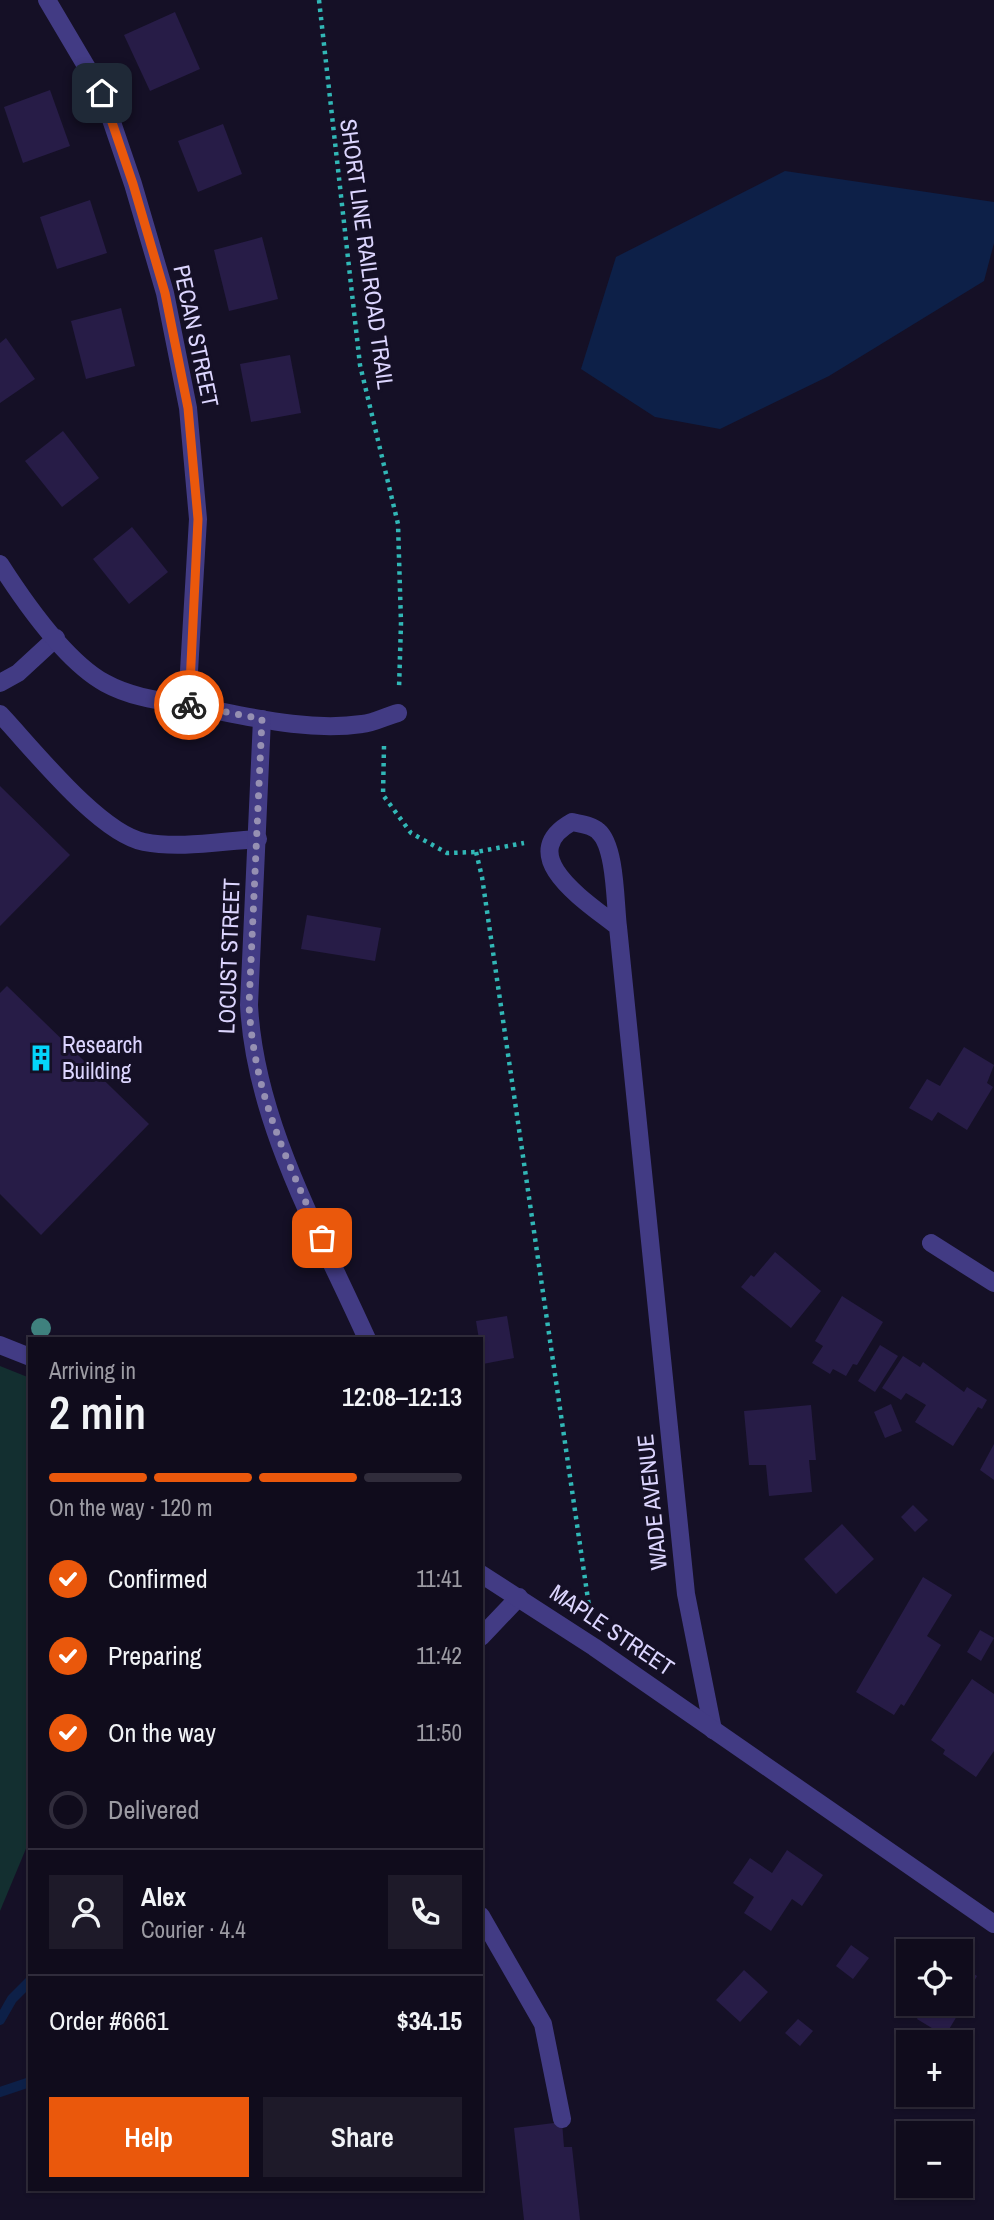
<!DOCTYPE html>
<html lang="en">
<head>
<meta charset="utf-8">
<style>
	:root { --surface:#100c1c; --page:#1e1a29; --text:#f1f3f6; --muted:#9c9ba3; --line:#302c3b; --accent:#ea580c }
	body { margin:0; font-family:"Archivo Narrow",sans-serif; background:var(--page); color:var(--text); height:100vh; display:flex; flex-direction:column; font-size:26px; white-space:nowrap }
	* { box-sizing:border-box; margin:0 }
	p { font-size:23px; color:var(--muted) }
	.icon { flex:none; width:38px; height:38px; fill:none; stroke:currentColor; stroke-width:2; stroke-linecap:round; stroke-linejoin:round }
	.map { position:relative; flex:1; overflow:hidden }
	.details { position:absolute; left:28px; top:1337px; width:455px; height:854px; display:flex; flex-direction:column; background:var(--surface); border-radius:0px; box-shadow:0 2px 5px #0004,0 0 0 2px var(--line) }
	.details>* { flex:none }
	.controls { position:absolute; left:896px; top:1939px; display:grid; gap:14px }
	.controls a { display:grid; place-items:center; width:77px; height:77px; border-radius:0px; background:var(--surface); box-shadow:0 2px 5px #0004,0 0 0 2px var(--line); font-size:35px }
	.pin { position:absolute; display:grid; place-items:center; width:60px; height:60px; color:#fff; margin:-30px; border-radius:14px; box-shadow:0 4px 10px #0006 }
	.courier { position:absolute; display:grid; place-items:center; width:70px; height:70px; margin:-35px; border:5px solid #ea580c; border-radius:50%; background:#fff; color:#222; box-shadow:0 2px 9px #0007 }
	.summary em { font-style:normal; font-weight:600 }
	.summary div { display:flex; flex-direction:column-reverse }
	.summary { display:flex; align-items:center; justify-content:space-between; height:119px; padding:0 21px }
	h1 { font-size:46px; font-weight:600; line-height:52px }
	.bar { display:grid; grid-template-columns:repeat(4,1fr); gap:10px 7px; align-content:center; height:84px; padding:0 21px }
	.bar i { height:9px; border-radius:5px; background:var(--line) }
	.bar .current { background:var(--accent) }
	.bar p { grid-column:span 4 }
	.line { display:flex; align-items:center; gap:18px; padding:0 21px; border-top:2px solid var(--line) }
	.line div { flex:1 }
	.round { display:grid; place-items:center; flex:none; width:74px; height:74px; border-radius:0px; background:var(--page) }
	ol { padding:0 21px; list-style:none }
	li { display:flex; align-items:center; gap:21px; height:77px }
	li p { margin-inline-start:auto }
	li .icon { padding:7px; border-radius:50%; background:var(--accent); color:#fff; stroke-width:4 }
	li:last-child { color:var(--muted) }
	li i { width:38px; height:38px; border:4px solid var(--line); border-radius:50% }
	.cta { display:flex; gap:14px; margin-top:auto; padding:14px 21px }
	.cta a { flex:1; height:80px; border-radius:0px; background:var(--accent); color:#fff; font-size:28px; font-weight:600; line-height:80px; text-align:center }
	.cta a+a { background:var(--page); color:var(--text) }
	.map>svg:first-child { display:block }
	.green { fill:#132f30 }
	.water { fill:#0d2048 }
	.lines { fill:none; stroke-linecap:round; stroke-linejoin:round }
	.stream { stroke:#0d2048; stroke-width:10 }
	.building { fill:#271c47 }
	.path { stroke:#31b7b6; stroke-width:4.5; stroke-dasharray:3.5 5; stroke-linecap:butt }
	.service { stroke:#423b84; stroke-width:18 }
	.minor { stroke:#423b84; stroke-width:18 }
	.tree { fill:#3f817e }
	.done { stroke:#9690b2; stroke-width:7; stroke-dasharray:0 12.6 }
	.route { stroke:#ea580c; stroke-width:9 }
	.labels { text-anchor:middle; stroke-width:6; stroke-linejoin:round; paint-order:stroke }
	.street-label { font-size:23px; fill:#dcd5fe; stroke:#151026 }
	.poi-label { font-size:23px; fill:#dcd5fe; stroke:#151026; text-anchor:start }
</style>
</head>
<body>
<div class="map">
<svg width="994" height="2220" viewBox="0 0 994 2220">
	<rect width="100%" height="100%" fill="#151026"/>
	<path class="green" d="M 0,1366 L 30,1378 L 30,1839 L 0,1911 Z"/>
	<path class="water" d="M 785,171 L 994,202 L 994,243 L 984,281 L 829,376 L 720,429 L 655,417 L 581,369 L 616,257 Z"/>
	<g class="lines">
		<g class="stream">
			<path d="M 0,2020 L 12,1999 L 30,1981"/>
			<path d="M 0,2092 L 30,2082"/>
		</g>
	</g>
	<g class="building">
		<path d="M 175,12 L 200,69 L 150,91 L 124,35 Z"/>
		<path d="M 50,90 L 70,146 L 23,163 L 4,107 Z"/>
		<path d="M 223,124 L 242,174 L 198,192 L 178,141 Z"/>
		<path d="M 90,200 L 107,253 L 57,269 L 40,217 Z"/>
		<path d="M 262,237 L 278,299 L 229,311 L 214,250 Z"/>
		<path d="M 121,308 L 135,366 L 86,379 L 71,321 Z"/>
		<path d="M 6,338 L 35,379 L 0,403 L 0,343 Z"/>
		<path d="M 290,355 L 301,413 L 251,422 L 240,364 Z"/>
		<path d="M 63,431 L 99,478 L 62,507 L 25,461 Z"/>
		<path d="M 132,527 L 168,572 L 129,604 L 93,559 Z"/>
		<path d="M 0,786 L 70,855 L 0,926 Z"/>
		<path d="M 307,915 L 381,928 L 375,961 L 301,949 Z"/>
		<path d="M 7,986 L 149,1124 L 41,1235 L 0,1194 L 0,993 Z"/>
		<path d="M 964,1047 L 994,1065 L 987,1083 L 993,1087 L 967,1130 L 938,1112 L 932,1121 L 909,1108 L 927,1079 L 940,1086 Z"/>
		<path d="M 775,1252 L 821,1291 L 791,1328 L 741,1287 L 751,1275 L 754,1277 Z"/>
		<path d="M 842,1296 L 883,1322 L 857,1365 L 853,1364 L 846,1376 L 833,1369 L 830,1374 L 812,1363 L 823,1346 L 815,1341 Z"/>
		<path d="M 507,1316 L 514,1358 L 483,1364 L 476,1321 Z"/>
		<path d="M 880,1345 L 898,1356 L 875,1392 L 858,1381 Z"/>
		<path d="M 903,1356 L 920,1367 L 923,1362 L 964,1392 L 967,1387 L 987,1400 L 982,1409 L 978,1407 L 953,1446 L 915,1422 L 926,1405 L 906,1393 L 901,1400 L 882,1388 Z"/>
		<path d="M 891,1404 L 902,1431 L 885,1438 L 874,1412 Z"/>
		<path d="M 811,1405 L 816,1460 L 809,1460 L 812,1492 L 769,1496 L 766,1465 L 749,1465 L 744,1411 Z"/>
		<path d="M 994,1444 L 994,1480 L 980,1470 Z"/>
		<path d="M 913,1505 L 928,1520 L 915,1532 L 901,1517 Z"/>
		<path d="M 842,1524 L 874,1559 L 836,1594 L 804,1559 Z"/>
		<path d="M 923,1577 L 952,1595 L 927,1636 L 941,1645 L 904,1706 L 901,1704 L 894,1715 L 856,1692 Z"/>
		<path d="M 980,1630 L 994,1638 L 981,1661 L 967,1652 Z"/>
		<path d="M 972,1679 L 994,1694 L 994,1751 L 976,1777 L 943,1754 L 945,1750 L 931,1740 Z"/>
		<path d="M 787,1850 L 823,1875 L 802,1906 L 792,1899 L 771,1931 L 744,1913 L 754,1897 L 733,1883 L 750,1858 L 772,1873 Z"/>
		<path d="M 851,1945 L 869,1958 L 853,1979 L 836,1966 Z"/>
		<path d="M 961,1966 L 977,1976 L 972,1985 L 975,1986 L 945,2036 L 917,2019 L 925,2004 L 961,2004 Z"/>
		<path d="M 744,1970 L 768,1992 L 740,2022 L 716,2000 Z"/>
		<path d="M 798,2019 L 813,2031 L 800,2046 L 785,2033 Z"/>
		<path d="M 562,2122 L 564,2147 L 572,2147 L 580,2220 L 524,2220 L 514,2128 Z"/>
	</g>
	<g class="lines">
		<g class="path">
			<path d="M 319,0 L 360,365 L 398,524 L 401,623 L 399,689"/>
			<path d="M 384,746 L 383,795 L 411,833 L 447,853 L 476,852 L 524,843"/>
			<path d="M 476,852 L 482,877 L 590,1613"/>
		</g>
		<g class="service">
			<path d="M 47,0 L 102,93 L 133,184 L 165,293 L 188,408 L 198,519 L 187,705"/>
			<path d="M 0,683 L 18,673 L 56,638"/>
			<path d="M 0,714 C 33,749 99,833 144,842 C 180,849 222,841 258,839"/>
			<path d="M 481,1637 L 519,1597"/>
			<path d="M 481,1916 L 543,2024 L 562,2119"/>
		</g>
		<g class="minor">
			<path d="M 0,564 C 25,603 65,661 105,683 C 132,698 163,701 193,706 C 247,716 307,732 362,724 C 374,723 386,716 398,713"/>
			<path d="M 262,719 L 249,1005 C 255,1122 319,1232 367,1339"/>
			<path d="M 618,927 C 590,904 511,856 572,822 C 580,824 592,825 598,831 C 616,846 615,904 618,927 L 686,1594 L 713,1730"/>
			<path d="M 931,1243 L 994,1283"/>
			<path d="M 0,1345 L 30,1357"/>
			<path d="M 481,1574 L 594,1647 L 994,1924"/>
		</g>
	</g>
	<circle class="tree" cx="41" cy="1328" r="10"/>
	<g class="lines">
		<path class="done" d="M 189,705 L 262,719 L 249,1005 C 254,1094 286,1158 322,1238"/>
		<path class="route" d="M 102,93 L 133,184 L 165,293 L 188,408 L 198,519 L 189,705"/>
	</g>
	<defs>
		<g id="building-bare" transform="scale(2.1)"><path d="M-4-6H4V6H1V3H-1V6H-4ZM-2.5-4.3h1.7v1.8h-1.7ZM.8-4.3h1.7v1.8H.8ZM-2.5-1h1.7V.8h-1.7ZM.8-1h1.7V.8H.8Z" fill="#04d5fb" stroke="#151026" stroke-width="2.5" paint-order="stroke"/></g>
	</defs>
	<g fill-rule="evenodd">
		<use href="#building-bare" x="41" y="1058"/>
	</g>
	<g class="labels">
		<g class="street-label">
			<text transform="translate(367 254) rotate(82)" y="8">SHORT LINE RAILROAD TRAIL</text>
			<text transform="translate(196 336) rotate(78)" y="8">PECAN STREET</text>
			<text transform="translate(229 956) rotate(-88)" y="8">LOCUST STREET</text>
			<text transform="translate(652 1502) rotate(-96)" y="8">WADE AVENUE</text>
			<text transform="translate(612 1630) rotate(34)" y="8">MAPLE STREET</text>
		</g>
		<g class="poi-label">
			<text x="62" y="1053">Research<tspan x="62" dy="26">Building</tspan></text>
		</g>
	</g>
</svg>
<div class="controls">
<a><svg class="icon" aria-label="locate" viewBox="0 0 24 24"><circle cx="12" cy="12" r="6"/><path d="M12 2v4M12 18v4M2 12h4M18 12h4"/></svg></a>
<a>+</a>
<a>−</a>
</div>
<div class="pin" style="left:322px;top:1238px;background:#ea580c"><svg class="icon" aria-label="bag" viewBox="0 0 24 24"><path d="M5 8h14l-1 12H6zM9 8a3 3 0 0 1 6 0"/></svg></div>
<div class="pin" style="left:102px;top:93px;background:#1f2937"><svg class="icon" aria-label="home" viewBox="0 0 24 24"><path d="M3 11l9-7 9 7M6 9v11h12V9"/></svg></div>
<div class="courier" style="left:189px;top:705px"><svg class="icon" aria-label="bike" viewBox="0 0 24 24"><circle cx="6" cy="16" r="4"/><circle cx="18" cy="16" r="4"/><path d="M6 16l4-8h5l3 8M10 8l3 8H6M13 5h3"/></svg></div>
<section class="details">
<div class="summary"><div><h1>2 min</h1><p>Arriving in</p></div><em>12:08–12:13</em></div>
<div class="bar"><i class="current"></i><i class="current"></i><i class="current"></i><i></i><p>On the way · 120 m</p></div>
<ol>
<li><svg class="icon" aria-label="check" viewBox="0 0 24 24"><path d="M5 12l5 5 9-10"/></svg>Confirmed<p>11:41</p></li>
<li><svg class="icon" aria-label="check" viewBox="0 0 24 24"><path d="M5 12l5 5 9-10"/></svg>Preparing<p>11:42</p></li>
<li><svg class="icon" aria-label="check" viewBox="0 0 24 24"><path d="M5 12l5 5 9-10"/></svg>On the way<p>11:50</p></li>
<li><i></i>Delivered</li>
</ol>
<div class="line" style="height:126px"><a class="round"><svg class="icon" aria-label="person" viewBox="0 0 24 24"><circle cx="12" cy="8" r="4"/><path d="M4 21q1-7 8-7t8 7"/></svg></a><div><b>Alex</b><p>Courier · 4.4</p></div><a class="round"><svg class="icon" aria-label="phone" viewBox="0 0 24 24"><path d="M5 4h4l2 5-3 2q2 4 5 5l2-3 5 2v4C11 20 4 13 5 4z"/></svg></a></div>
<div class="line" style="height:91px"><div>Order #6661</div><b>$34.15</b></div>
<div class="cta"><a>Help</a><a>Share</a></div>
</section>
</div>
</body>
</html>
